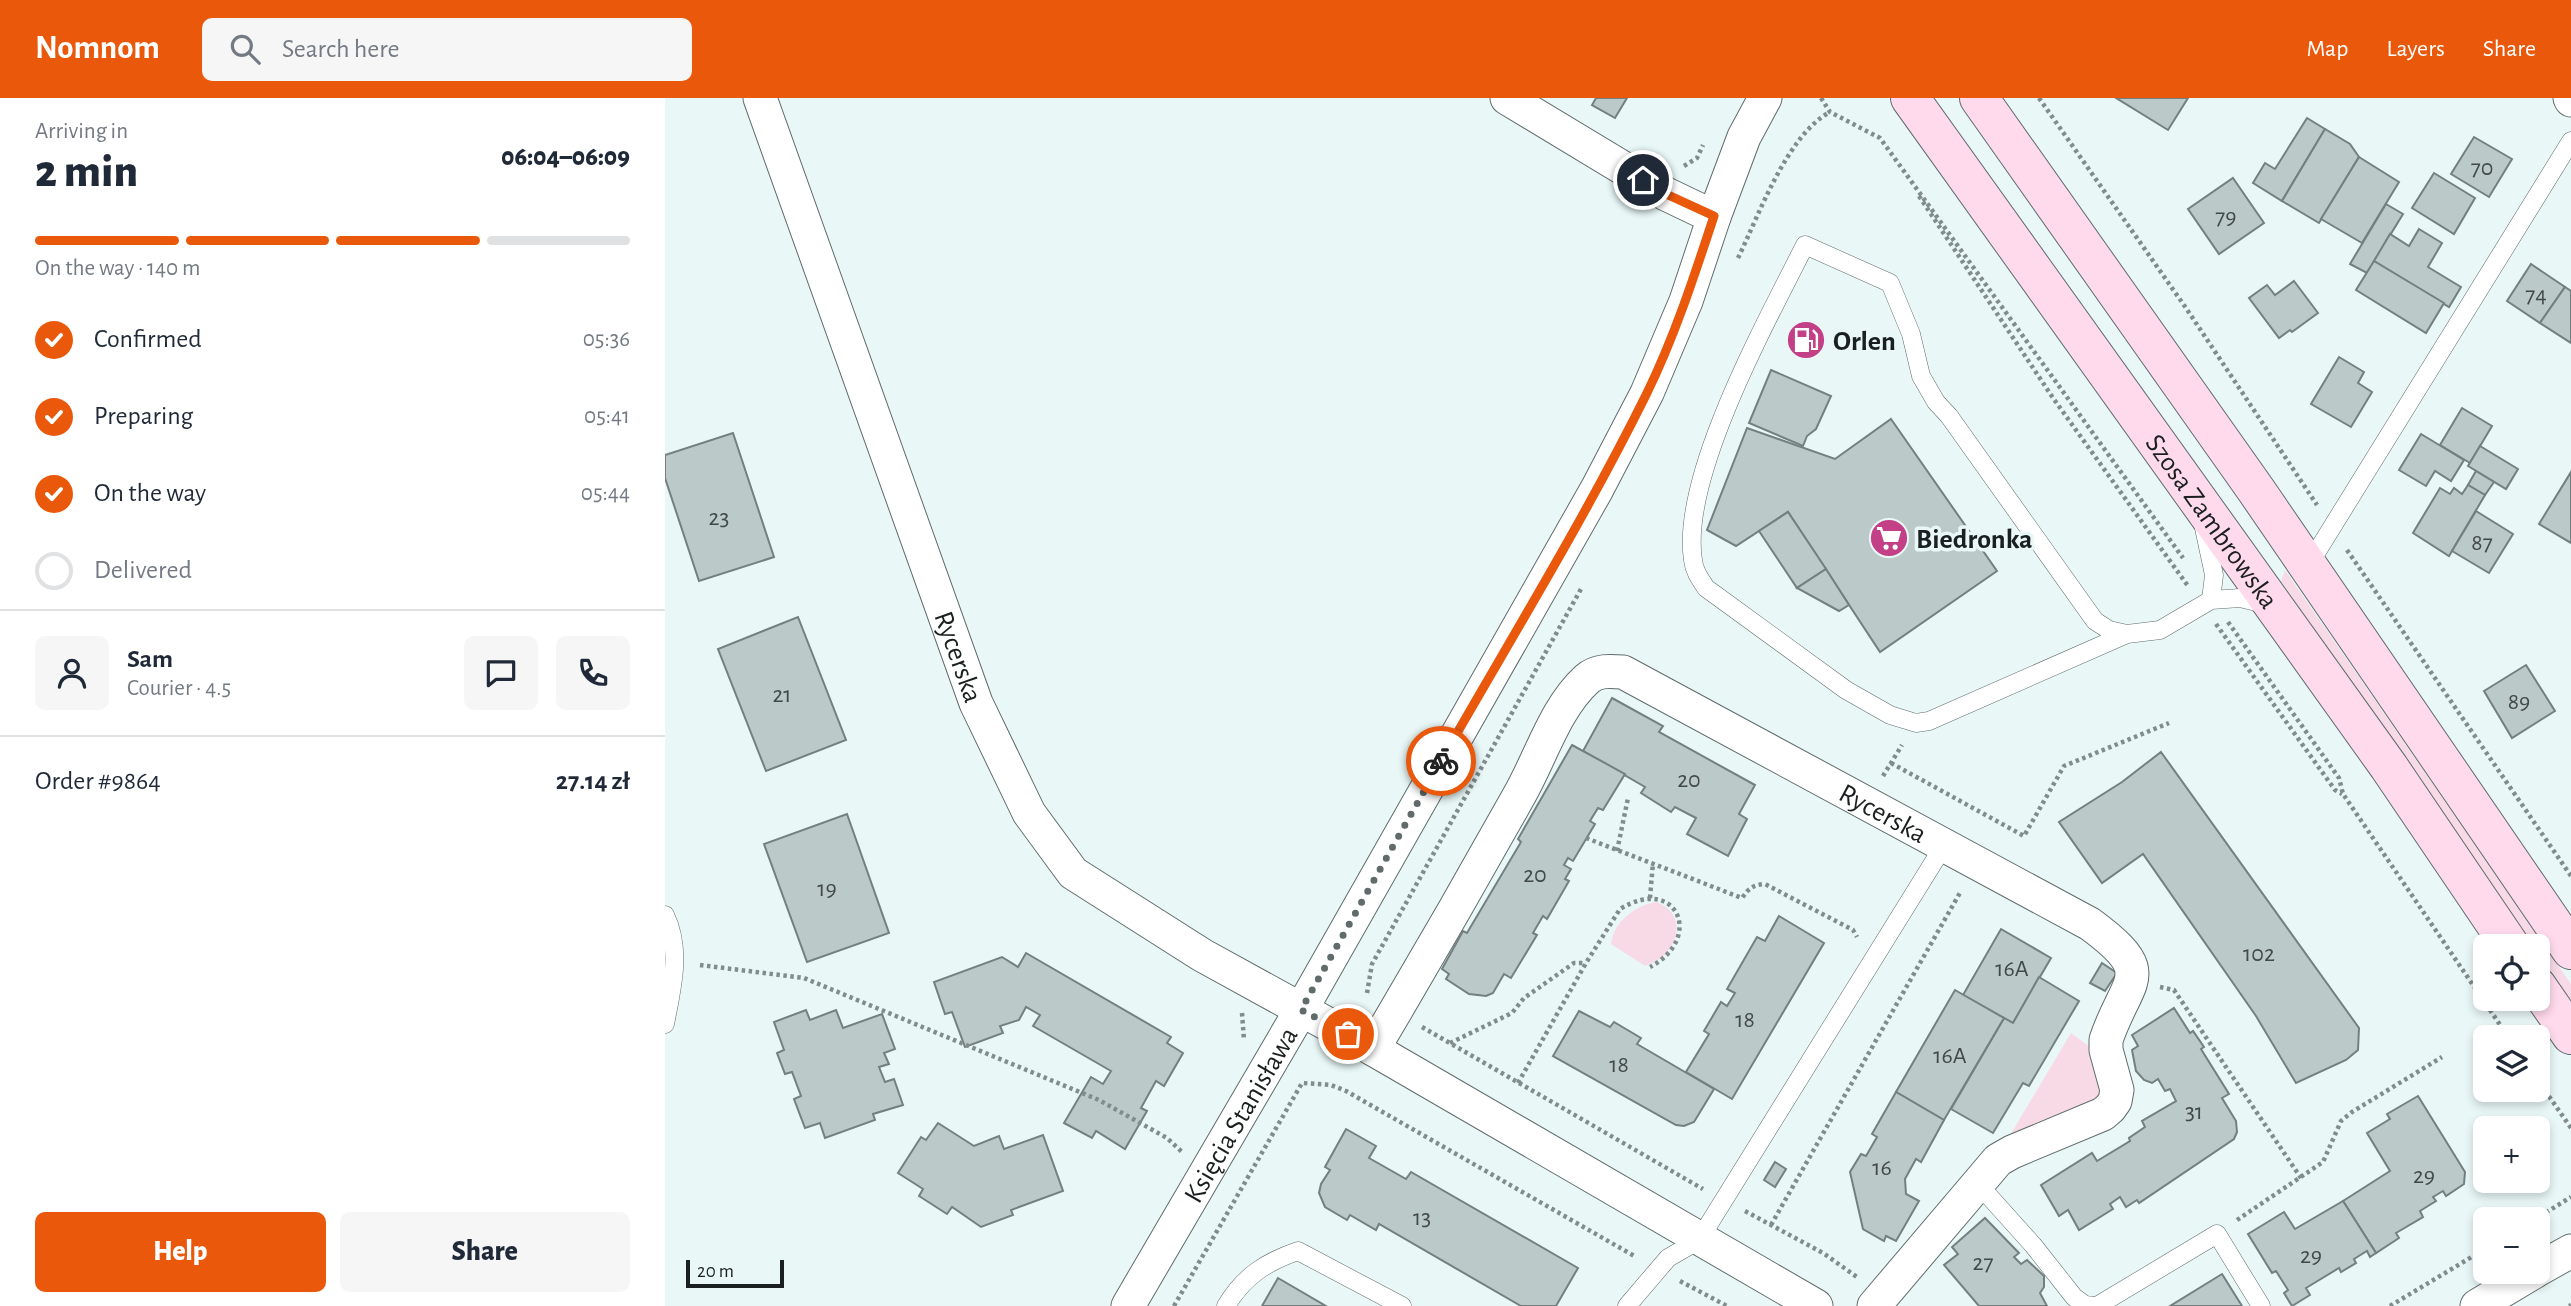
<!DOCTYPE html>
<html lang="en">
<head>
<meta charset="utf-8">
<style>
	:root { --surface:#fff; --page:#f6f6f7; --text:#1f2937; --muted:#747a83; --line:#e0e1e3; --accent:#ea580c }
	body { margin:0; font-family:"Alegreya Sans",sans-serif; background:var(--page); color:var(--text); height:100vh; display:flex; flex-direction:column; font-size:26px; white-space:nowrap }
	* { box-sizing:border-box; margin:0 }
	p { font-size:23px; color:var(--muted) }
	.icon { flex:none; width:38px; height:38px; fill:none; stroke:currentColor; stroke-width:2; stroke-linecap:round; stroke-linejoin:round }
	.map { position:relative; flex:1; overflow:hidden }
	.details { display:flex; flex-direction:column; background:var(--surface); width:665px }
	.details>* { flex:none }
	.tools { position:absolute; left:1808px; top:836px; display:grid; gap:14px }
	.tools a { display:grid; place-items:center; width:77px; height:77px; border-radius:10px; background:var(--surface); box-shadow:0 4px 10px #0003; font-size:35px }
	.scale { position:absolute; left:21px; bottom:18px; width:98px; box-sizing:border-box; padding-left:7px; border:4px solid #1a1f1f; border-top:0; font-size:19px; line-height:24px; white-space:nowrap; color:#1a1f1f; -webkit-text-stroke:5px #e9f8f7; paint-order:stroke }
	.pin { position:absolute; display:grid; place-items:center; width:60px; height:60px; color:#fff; margin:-30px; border:4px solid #fff; border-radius:50%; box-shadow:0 2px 7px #0007 }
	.courier { position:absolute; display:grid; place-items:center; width:70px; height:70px; margin:-35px; border:5px solid #ea580c; border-radius:50%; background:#fff; color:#222; box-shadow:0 2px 9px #0007 }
	.overview em { font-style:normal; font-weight:800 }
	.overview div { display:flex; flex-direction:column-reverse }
	.overview { display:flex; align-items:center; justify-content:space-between; height:119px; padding:0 35px }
	h1 { font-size:46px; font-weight:800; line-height:52px }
	.bar { display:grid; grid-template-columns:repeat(4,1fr); gap:10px 7px; align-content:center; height:84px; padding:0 35px }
	.bar i { height:9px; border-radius:5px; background:var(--line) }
	.bar .current { background:var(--accent) }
	.bar p { grid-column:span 4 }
	.line { display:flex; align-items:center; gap:18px; padding:0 35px; border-top:2px solid var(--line) }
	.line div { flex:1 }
	.round { display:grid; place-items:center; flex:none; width:74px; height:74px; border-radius:10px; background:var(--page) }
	ol { padding:0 35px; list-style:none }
	li { display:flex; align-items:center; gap:21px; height:77px }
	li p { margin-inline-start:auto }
	li .icon { padding:7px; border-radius:50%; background:var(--accent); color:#fff; stroke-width:4 }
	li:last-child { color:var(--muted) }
	li i { width:38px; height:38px; border:4px solid var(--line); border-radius:50% }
	.cta { display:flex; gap:14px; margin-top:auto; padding:14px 35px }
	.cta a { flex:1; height:80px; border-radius:10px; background:var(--accent); color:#fff; font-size:28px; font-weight:800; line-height:80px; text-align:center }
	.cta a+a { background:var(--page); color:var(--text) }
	header { display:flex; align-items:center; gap:42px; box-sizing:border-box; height:98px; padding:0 35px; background:var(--accent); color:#fff }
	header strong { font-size:33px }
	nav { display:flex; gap:38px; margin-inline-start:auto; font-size:24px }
	.search { width:490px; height:63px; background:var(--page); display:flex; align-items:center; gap:18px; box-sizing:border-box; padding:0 24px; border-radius:10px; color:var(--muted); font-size:26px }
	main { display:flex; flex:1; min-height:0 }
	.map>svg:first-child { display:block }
	.green { fill:#f8dae6 }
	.building { fill:#bbc9c8; stroke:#73807f; stroke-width:2 }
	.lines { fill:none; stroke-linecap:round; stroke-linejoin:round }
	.lane-casing { stroke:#5f6c6b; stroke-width:19 }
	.street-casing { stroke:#5f6c6b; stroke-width:35 }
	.secondary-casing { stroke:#5f6c6b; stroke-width:40 }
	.path { stroke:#828c8c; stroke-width:4.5; stroke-dasharray:3.5 3.5; stroke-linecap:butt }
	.lane { stroke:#fff; stroke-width:18 }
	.street { stroke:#fff; stroke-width:33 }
	.secondary { stroke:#ffdaec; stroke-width:38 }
	.done { stroke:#626b6b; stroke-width:7; stroke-dasharray:0 12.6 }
	.route { stroke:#ea580c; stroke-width:9 }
	.labels { text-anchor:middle; stroke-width:7; stroke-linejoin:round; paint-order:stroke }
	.number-label { font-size:24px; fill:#424a49 }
	.poi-label { font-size:28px; font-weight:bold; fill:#1a1f1f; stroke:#e9f8f7; text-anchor:start }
	.street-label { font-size:28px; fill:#1a1f1f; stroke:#e9f8f7 }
</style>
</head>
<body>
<header>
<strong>Nomnom</strong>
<div class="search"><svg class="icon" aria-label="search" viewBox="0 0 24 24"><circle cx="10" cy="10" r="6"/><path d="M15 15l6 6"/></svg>Search here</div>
<nav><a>Map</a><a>Layers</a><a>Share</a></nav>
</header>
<main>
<section class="details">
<div class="overview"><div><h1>2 min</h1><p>Arriving in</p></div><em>06:04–06:09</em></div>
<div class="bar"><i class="current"></i><i class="current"></i><i class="current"></i><i></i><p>On the way · 140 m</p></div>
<ol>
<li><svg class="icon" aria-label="check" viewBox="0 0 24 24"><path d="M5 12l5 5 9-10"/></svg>Confirmed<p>05:36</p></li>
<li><svg class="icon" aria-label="check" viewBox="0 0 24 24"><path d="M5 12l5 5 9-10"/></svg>Preparing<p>05:41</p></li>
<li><svg class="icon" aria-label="check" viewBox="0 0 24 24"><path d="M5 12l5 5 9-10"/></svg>On the way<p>05:44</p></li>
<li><i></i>Delivered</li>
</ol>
<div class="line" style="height:126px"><a class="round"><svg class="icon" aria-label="person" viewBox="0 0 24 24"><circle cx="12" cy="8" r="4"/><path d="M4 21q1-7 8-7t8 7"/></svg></a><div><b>Sam</b><p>Courier · 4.5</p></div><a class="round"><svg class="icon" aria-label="chat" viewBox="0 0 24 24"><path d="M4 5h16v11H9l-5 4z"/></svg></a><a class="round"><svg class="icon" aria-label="phone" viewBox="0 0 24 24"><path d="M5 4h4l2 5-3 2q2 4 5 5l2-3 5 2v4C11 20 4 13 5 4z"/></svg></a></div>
<div class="line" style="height:91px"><div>Order #9864</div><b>27.14 zł</b></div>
<div class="cta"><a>Help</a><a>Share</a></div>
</section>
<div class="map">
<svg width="1906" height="1208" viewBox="0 0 1906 1208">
	<rect width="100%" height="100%" fill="#e9f8f7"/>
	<g class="green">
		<path d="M 1620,472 L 1906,886 L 1906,905 L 1873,856 L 1872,849 L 1868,849 L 1616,483 Z"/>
		<path d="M 991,804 C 1019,814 1016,843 996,860 C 991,863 985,866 980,868 L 946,846 C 948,824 971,807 991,804 Z"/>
		<path d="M 1406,935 L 1425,949 L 1437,999 L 1344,1039 Z"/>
	</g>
	<g class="building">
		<path d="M 931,0 L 962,0 L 950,20 L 927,7 Z"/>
		<path d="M 1451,0 L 1523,0 L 1503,32 Z"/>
		<path d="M 1642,20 L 1660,31 L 1617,103 L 1588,85 L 1600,65 L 1610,71 Z"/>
		<path d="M 1660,31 L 1685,46 L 1694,59 L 1654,125 L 1617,103 Z"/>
		<path d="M 1809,39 L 1847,61 L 1824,99 L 1786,76 Z"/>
		<path d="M 1694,59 L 1734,84 L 1697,145 L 1656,121 Z"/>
		<path d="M 1769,75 L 1810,100 L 1789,136 L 1747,110 Z"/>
		<path d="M 1568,80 L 1599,125 L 1554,156 L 1523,111 Z"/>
		<path d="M 1721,106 L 1738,116 L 1702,175 L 1685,166 Z"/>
		<path d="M 1754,131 L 1777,145 L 1763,169 L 1796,189 L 1784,209 L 1709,163 L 1725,136 L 1744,148 Z"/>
		<path d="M 1709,163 L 1779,205 L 1761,235 L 1691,192 Z"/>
		<path d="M 1866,166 L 1900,189 L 1875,225 L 1842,203 Z"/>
		<path d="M 1629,183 L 1653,215 L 1627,234 L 1625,232 L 1614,240 L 1584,200 L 1602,187 L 1610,197 Z"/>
		<path d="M 1900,189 L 1906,193 L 1906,245 L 1875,225 Z"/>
		<path d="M 1674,259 L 1699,274 L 1693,285 L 1707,294 L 1686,329 L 1646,306 Z"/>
		<path d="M 1106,272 L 1166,298 L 1151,331 L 1142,338 L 1138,348 L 1084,325 Z"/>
		<path d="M 1797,310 L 1827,328 L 1805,365 L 1775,347 Z"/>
		<path d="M 1226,321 L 1332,473 L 1215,554 L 1123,414 L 1071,448 L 1042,432 L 1082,330 L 1170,361 Z"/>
		<path d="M 68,335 L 109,459 L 34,483 L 0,380 L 0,357 Z"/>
		<path d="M 1756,336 L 1799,362 L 1786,383 L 1770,373 L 1761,388 L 1734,372 Z"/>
		<path d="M 1815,348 L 1853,371 L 1841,391 L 1803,368 Z"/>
		<path d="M 1811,373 L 1829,384 L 1820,397 L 1803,387 Z"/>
		<path d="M 1906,374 L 1906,445 L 1874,426 Z"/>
		<path d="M 1803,387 L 1820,397 L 1784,458 L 1748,435 L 1775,390 L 1785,396 L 1789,390 L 1797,396 Z"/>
		<path d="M 1811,413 L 1848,436 L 1824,475 L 1787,453 Z"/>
		<path d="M 1123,414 L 1161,471 L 1132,490 L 1094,433 Z"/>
		<path d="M 1161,471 L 1184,507 L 1174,513 L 1132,490 Z"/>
		<path d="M 133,519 L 181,642 L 101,673 L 53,551 Z"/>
		<path d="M 1861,567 L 1890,613 L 1847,640 L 1819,593 Z"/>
		<path d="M 947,600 L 998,628 L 994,634 L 1090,687 L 1074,716 L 1082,721 L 1063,758 L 1022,736 L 1031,720 L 1010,709 L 1006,714 L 976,695 L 980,689 L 918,653 Z"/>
		<path d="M 907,647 L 960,676 L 938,712 L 933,710 L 925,723 L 930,726 L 908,763 L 903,760 L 899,767 L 906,771 L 900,781 L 904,783 L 882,821 L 878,818 L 868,835 L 872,837 L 846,880 L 839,876 L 828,895 L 821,898 L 804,896 L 781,881 L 784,876 L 777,871 L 798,833 L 802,835 L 856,744 L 853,741 Z"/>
		<path d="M 1496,654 L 1694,930 L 1693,952 L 1681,962 L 1631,985 L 1591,918 L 1478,756 L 1437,785 L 1394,724 L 1457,684 Z"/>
		<path d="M 182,716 L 224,835 L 142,864 L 99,746 Z"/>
		<path d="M 1114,818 L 1159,845 L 1067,1001 L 1021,974 L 1044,936 L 1039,933 L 1056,904 L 1062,908 L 1070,895 L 1062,891 L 1092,839 L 1100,843 Z"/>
		<path d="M 1336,831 L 1386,860 L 1348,925 L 1298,897 Z"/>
		<path d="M 361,855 L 506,939 L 502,945 L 518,955 L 499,988 L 491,983 L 476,1010 L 482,1013 L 460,1051 L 431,1033 L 427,1040 L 399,1025 L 426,979 L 438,986 L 446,973 L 368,928 L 375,917 L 361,909 L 354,922 L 335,928 L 338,935 L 300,949 L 287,914 L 280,916 L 269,884 L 337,859 L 353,869 Z"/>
		<path d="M 1437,865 L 1452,875 L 1440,893 L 1425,885 Z"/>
		<path d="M 1374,879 L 1414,903 L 1364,988 L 1358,985 L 1328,1035 L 1286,1011 L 1339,920 L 1348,925 Z"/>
		<path d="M 1290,892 L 1339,920 L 1279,1022 L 1231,994 Z"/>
		<path d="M 1509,910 L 1525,935 L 1528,933 L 1539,949 L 1536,951 L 1564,996 L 1557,1000 L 1571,1023 L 1572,1034 L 1569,1041 L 1474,1105 L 1472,1102 L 1461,1109 L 1455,1099 L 1445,1106 L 1448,1111 L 1414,1132 L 1403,1112 L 1394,1118 L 1376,1087 L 1427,1055 L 1432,1063 L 1465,1043 L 1464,1040 L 1480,1029 L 1477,1023 L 1511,1003 L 1505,991 L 1500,993 L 1493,981 L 1487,985 L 1479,982 L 1471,973 L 1467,952 L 1473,948 L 1467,937 Z"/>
		<path d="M 141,912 L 145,922 L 171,912 L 178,930 L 217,916 L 230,951 L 219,955 L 224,966 L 214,969 L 220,984 L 229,981 L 238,1007 L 208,1016 L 210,1022 L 160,1040 L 155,1025 L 140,1030 L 129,1001 L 136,998 L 127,974 L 120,976 L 112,955 L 119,952 L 109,924 Z"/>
		<path d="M 914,913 L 945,929 L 949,924 L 976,940 L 972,946 L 1049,991 L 1029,1024 L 1019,1028 L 1011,1027 L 888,958 Z"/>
		<path d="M 1231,994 L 1279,1022 L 1256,1064 L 1251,1061 L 1240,1081 L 1241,1096 L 1254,1103 L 1231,1143 L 1221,1138 L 1219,1143 L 1198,1131 L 1185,1074 L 1196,1056 L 1201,1058 L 1212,1039 L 1207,1036 Z"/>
		<path d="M 1753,998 L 1800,1074 L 1799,1086 L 1781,1098 L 1778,1093 L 1768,1099 L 1771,1103 L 1755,1113 L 1758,1119 L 1731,1135 L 1734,1140 L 1711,1155 L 1678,1103 L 1725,1073 L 1702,1035 L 1725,1021 L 1722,1016 Z"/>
		<path d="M 273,1025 L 309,1048 L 334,1038 L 339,1051 L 378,1037 L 398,1093 L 346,1112 L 348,1117 L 316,1129 L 287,1109 L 282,1116 L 254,1098 L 258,1091 L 233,1075 L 256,1039 L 261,1042 Z"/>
		<path d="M 681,1031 L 711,1048 L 704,1060 L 741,1081 L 746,1074 L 913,1170 L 891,1208 L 856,1208 L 714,1126 L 711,1132 L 685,1117 L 682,1122 L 660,1109 L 654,1095 L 656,1086 L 665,1072 L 660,1069 Z"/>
		<path d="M 1110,1064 L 1121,1071 L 1110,1089 L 1099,1082 Z"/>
		<path d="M 1678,1103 L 1711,1155 L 1705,1159 L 1702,1153 L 1689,1161 L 1691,1165 L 1676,1174 L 1674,1170 L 1641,1190 L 1645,1197 L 1627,1208 L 1619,1195 L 1623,1192 L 1611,1173 L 1607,1175 L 1583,1136 L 1619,1114 L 1630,1131 Z"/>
		<path d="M 1320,1120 L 1354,1155 L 1349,1159 L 1356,1166 L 1362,1162 L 1379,1178 L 1379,1189 L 1375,1195 L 1382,1208 L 1314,1208 L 1279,1167 L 1293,1156 L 1287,1149 Z"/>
		<path d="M 1557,1176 L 1577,1208 L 1505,1208 Z"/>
		<path d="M 613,1180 L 661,1208 L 597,1208 Z"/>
	</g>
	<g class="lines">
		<g class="lane-casing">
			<g id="lane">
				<path d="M 1539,430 L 1549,477 L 1546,502"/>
				<path d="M 1643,468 L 1906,43"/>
				<path d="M 1462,536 L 1444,532 L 1430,523 L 1284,318 L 1271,304 L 1256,278 L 1246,236 L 1225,185 L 1140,147 C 1102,223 1015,379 1028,462 C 1029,473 1035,481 1041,490 L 1181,592 L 1225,617 L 1251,625 L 1264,623 L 1462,536 L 1495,532 L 1546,502 L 1575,500 L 1600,506"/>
				<path d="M 0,817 C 17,852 7,890 0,926"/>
				<path d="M 1314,1087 L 1368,1147 L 1409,1199 L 1420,1207 L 1430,1208"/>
				<path d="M 561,1208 C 579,1178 601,1164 633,1153 L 737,1208"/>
				<path d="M 962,1208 L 1003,1160 L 1034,1142 L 1278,749"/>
				<path d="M 1432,1208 L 1552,1136 L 1596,1208"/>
			</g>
		</g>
		<g class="street-casing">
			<g id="street">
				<path id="s1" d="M 95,0 L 311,605 L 364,715 L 408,775 L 537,857 L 708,951"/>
				<path d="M 842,0 L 1001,96 L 1049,119"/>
				<path d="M 1905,0 L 1906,2"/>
				<path d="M 1872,1172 L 1906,1153"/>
				<path id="s2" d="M 463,1208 L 636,912 L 932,391 L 982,295 L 1021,203 L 1049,119 L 1079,39 L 1100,0"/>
				<path id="s3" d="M 1151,1208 L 708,951 C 758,867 807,782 855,696 C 876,659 890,610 922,581 C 932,572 945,573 958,574 L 1425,826 C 1494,877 1462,879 1441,942 L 1441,952 L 1452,992 L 1450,1003 L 1445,1010 L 1438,1016 L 1347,1054 L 1333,1062 L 1209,1208"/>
				<path d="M 1812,1208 L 1869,1174"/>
			</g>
		</g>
		<g class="secondary-casing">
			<g id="secondary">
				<path id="s4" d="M 1245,0 L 1724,669 L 1846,849"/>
				<path d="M 1314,0 L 1591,392 L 1906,852"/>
				<path d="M 1872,888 L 1906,937"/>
			</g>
		</g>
		<g class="path">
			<path d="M 1156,0 L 1165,14 L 1215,40 L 1518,460"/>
			<path d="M 1374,0 L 1521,210 L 1652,407"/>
			<path d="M 1019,68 L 1032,60 L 1038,47"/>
			<path d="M 1254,98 L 1388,300 L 1523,488"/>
			<path d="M 1073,160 C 1094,117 1122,37 1165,14"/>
			<path d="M 1682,452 L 1906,778"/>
			<path d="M 1563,524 L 1674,680 L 1678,696 L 1844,940"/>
			<path d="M 1551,526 L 1670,692 L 1677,696"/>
			<path d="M 1226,665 L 1359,738 L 1399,668 L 1504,625"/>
			<path d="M 1218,678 L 1237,647"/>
			<path d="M 921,740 L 1077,800 C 1084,790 1088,787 1100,786 L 1188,832 L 1192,839"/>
			<path d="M 952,753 L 963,700"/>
			<path d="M 985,800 L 988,765"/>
			<path d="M 35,867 L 139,880 L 434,1002 L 502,1040 L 517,1054"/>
			<path d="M 1495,889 L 1509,892 L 1636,1080"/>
			<path d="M 702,895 L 707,866 L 916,491"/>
			<path d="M 577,915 L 579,942"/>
			<path d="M 757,929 L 1038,1091"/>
			<path d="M 785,945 L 847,915 L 859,900 L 909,865 L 921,865"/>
			<path d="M 1872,981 L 1906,1030"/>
			<path d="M 853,985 L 921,865 L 955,811 C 1013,776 1039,841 985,869"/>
			<path d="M 1080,1113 L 1158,1155 L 1192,1179"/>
			<path d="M 1572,1122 L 1658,1064 L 1676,1023 L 1687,1014 L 1777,959"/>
			<path d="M 1869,1122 L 1906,1099"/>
			<path d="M 1106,1127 L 1296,793"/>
			<path d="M 1015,1183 L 1062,1208"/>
			<path d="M 509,1208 L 637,985 L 666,987 L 681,993 L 971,1159"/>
			<path d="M 1725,1208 L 1820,1151"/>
			<path d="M 1904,1208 L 1906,1207"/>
		</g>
		<use href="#lane" class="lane"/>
		<use href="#street" class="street"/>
		<use href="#secondary" class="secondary"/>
	</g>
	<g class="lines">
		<path class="done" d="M 683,936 L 636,912 L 776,663"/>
		<path class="route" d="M 776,663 C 845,542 919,422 981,297 C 1009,240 1029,179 1049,118 L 1001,96 L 978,82"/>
	</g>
	<defs>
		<g id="fuel-disc" transform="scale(2.0125)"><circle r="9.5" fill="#c34087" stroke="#e9f8f7"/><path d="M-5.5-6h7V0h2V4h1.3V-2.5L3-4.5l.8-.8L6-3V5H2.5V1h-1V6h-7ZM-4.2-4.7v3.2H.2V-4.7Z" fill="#fff"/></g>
		<g id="supermarket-disc" transform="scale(2.0125)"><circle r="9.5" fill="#c34087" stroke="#e9f8f7"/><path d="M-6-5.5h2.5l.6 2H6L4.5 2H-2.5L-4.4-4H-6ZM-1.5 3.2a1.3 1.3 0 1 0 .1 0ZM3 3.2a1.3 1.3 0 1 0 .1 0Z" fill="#fff"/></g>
	</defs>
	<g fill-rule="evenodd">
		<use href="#fuel-disc" x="1141" y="242"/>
		<use href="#supermarket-disc" x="1224" y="440"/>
	</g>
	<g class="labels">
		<g class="number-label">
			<text x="1817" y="77">70</text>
			<text x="1561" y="126">79</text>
			<text x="1871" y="204">74</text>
			<text x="54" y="427">23</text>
			<text x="1817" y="452">87</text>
			<text x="117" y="604">21</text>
			<text x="1854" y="611">89</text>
			<text x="1024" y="689">20</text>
			<text x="870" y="784">20</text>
			<text x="162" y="798">19</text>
			<text x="1594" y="863">102</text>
			<text x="1347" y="878">16A</text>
			<text x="1080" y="929">18</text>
			<text x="1285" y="965">16A</text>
			<text x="954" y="974">18</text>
			<text x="1529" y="1021">31</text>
			<text x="1217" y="1077">16</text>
			<text x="1759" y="1085">29</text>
			<text x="757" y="1127">13</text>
			<text x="1646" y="1165">29</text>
			<text x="1318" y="1172">27</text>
		</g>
		<g class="poi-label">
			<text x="1168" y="252">Orlen</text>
			<text x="1251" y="450">Biedronka</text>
		</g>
		<g class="street-label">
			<text dy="10" stroke="none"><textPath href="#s4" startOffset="520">Szosa Zambrowska</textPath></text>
			<text dy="10" stroke="none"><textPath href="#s1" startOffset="593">Rycerska</textPath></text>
			<text dy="10" stroke="none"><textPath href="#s3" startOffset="1274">Rycerska</textPath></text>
			<text dy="10" stroke="none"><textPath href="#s2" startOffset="222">Księcia Stanisława</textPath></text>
		</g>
	</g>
</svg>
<div class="tools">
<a><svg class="icon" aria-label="locate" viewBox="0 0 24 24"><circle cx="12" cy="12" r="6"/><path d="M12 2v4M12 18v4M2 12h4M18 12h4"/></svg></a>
<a><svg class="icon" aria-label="layers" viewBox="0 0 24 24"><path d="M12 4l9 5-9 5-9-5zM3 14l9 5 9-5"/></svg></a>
<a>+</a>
<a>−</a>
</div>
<div class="scale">20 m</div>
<div class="pin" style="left:683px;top:936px;background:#ea580c"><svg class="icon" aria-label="bag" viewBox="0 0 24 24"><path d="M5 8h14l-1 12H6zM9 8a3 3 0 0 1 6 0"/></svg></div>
<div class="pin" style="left:978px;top:82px;background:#1f2937"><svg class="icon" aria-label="home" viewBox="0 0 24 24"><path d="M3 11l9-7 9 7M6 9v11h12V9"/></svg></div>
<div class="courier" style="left:776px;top:663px"><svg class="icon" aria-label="bike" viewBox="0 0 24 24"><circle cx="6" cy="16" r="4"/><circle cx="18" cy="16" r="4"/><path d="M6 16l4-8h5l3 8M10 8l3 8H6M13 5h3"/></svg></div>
</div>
</main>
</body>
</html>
